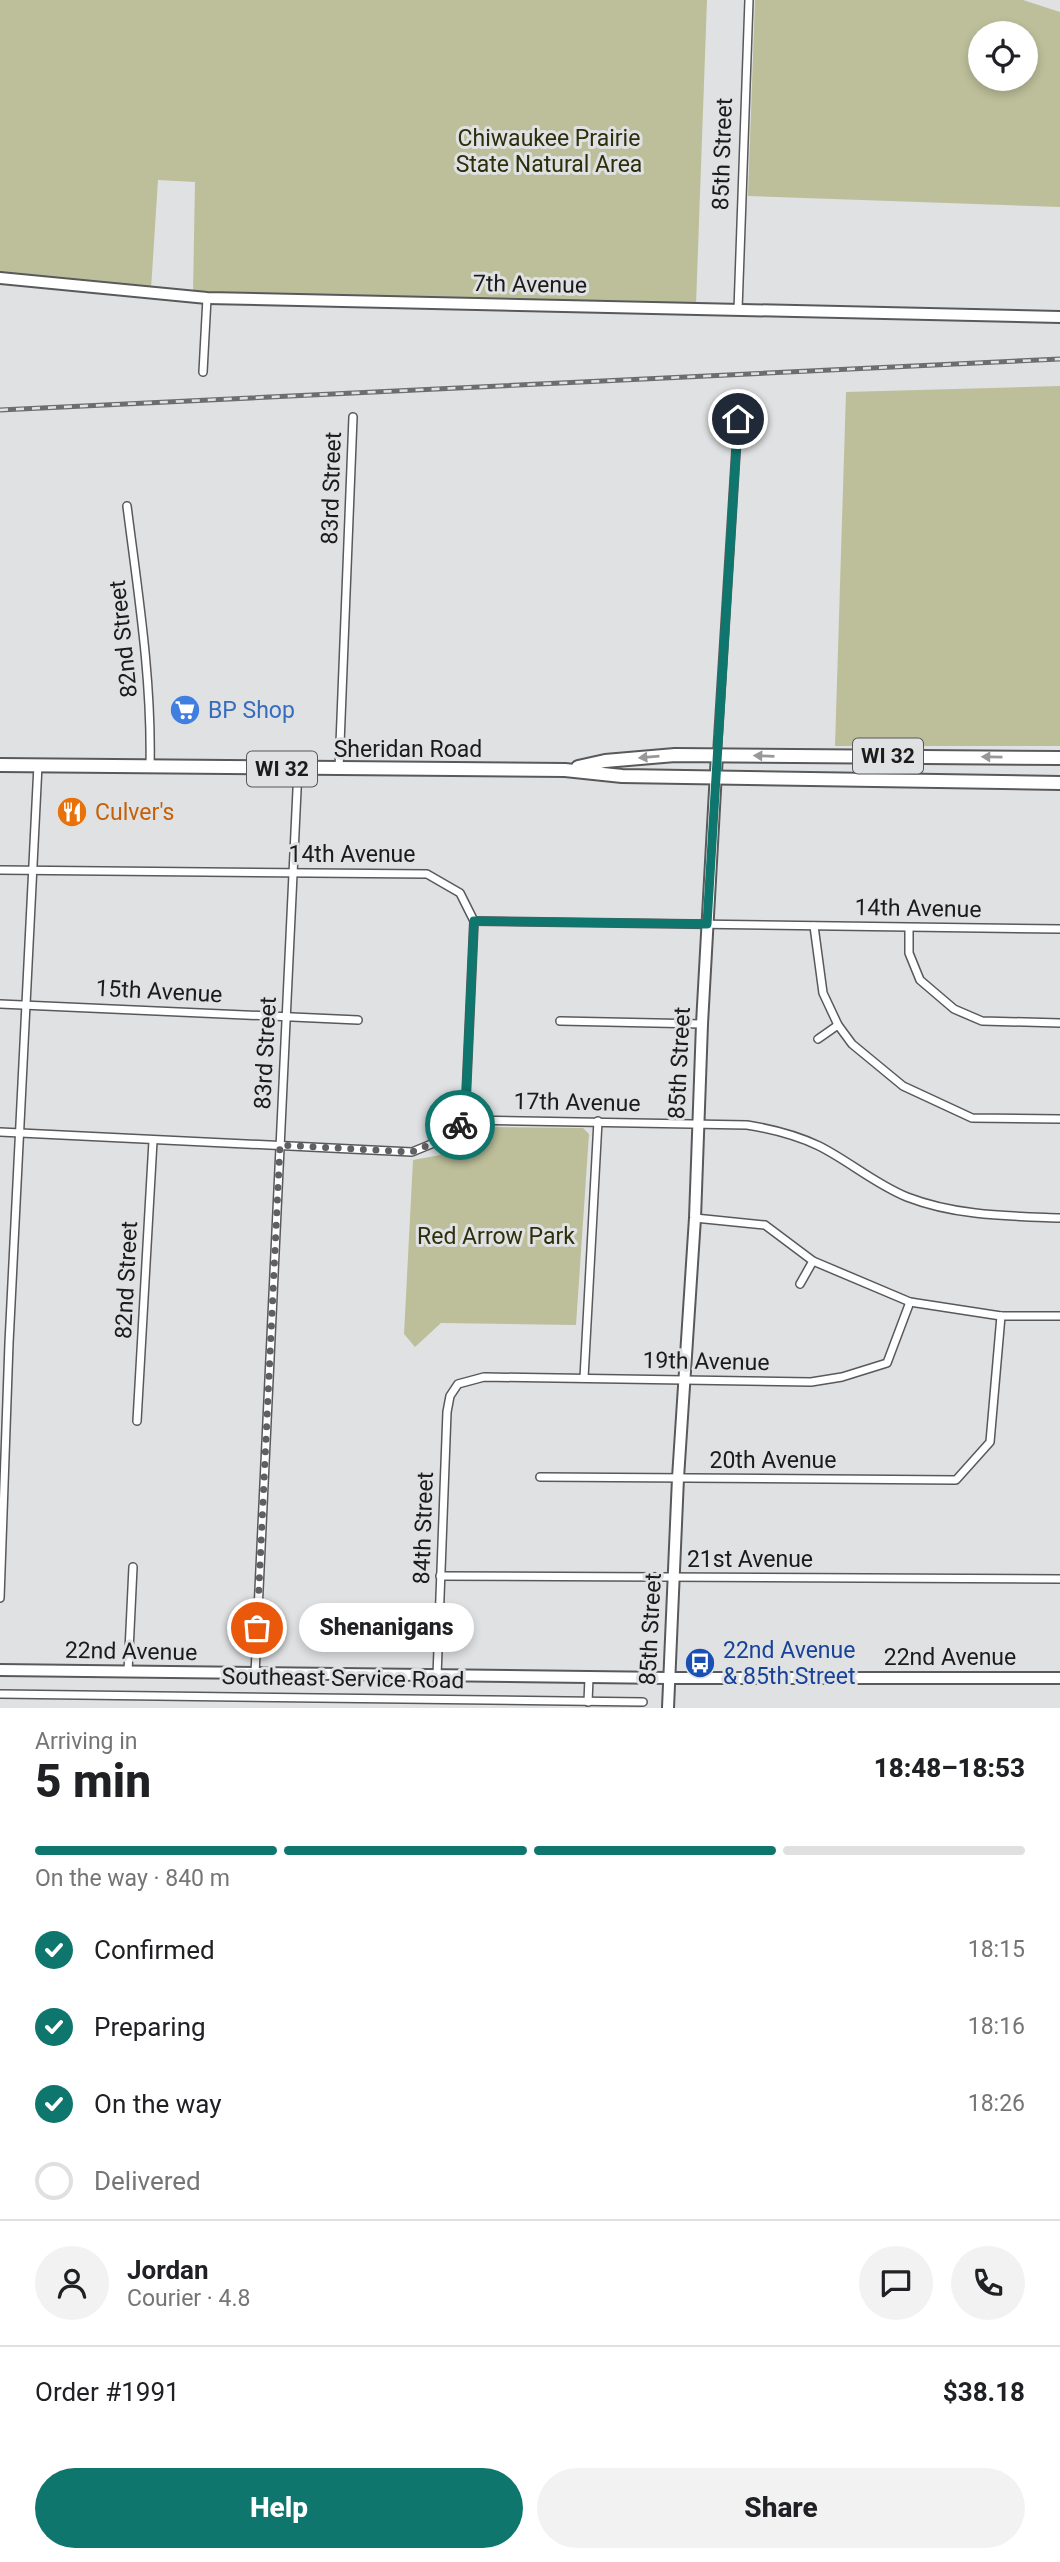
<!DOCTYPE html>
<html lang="en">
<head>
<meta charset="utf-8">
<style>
	:root { --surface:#fff; --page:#f2f2f2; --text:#202124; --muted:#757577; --line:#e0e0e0; --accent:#0f766e }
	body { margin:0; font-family:Roboto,sans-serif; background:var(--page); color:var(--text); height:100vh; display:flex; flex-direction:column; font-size:26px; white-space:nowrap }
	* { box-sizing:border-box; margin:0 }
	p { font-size:23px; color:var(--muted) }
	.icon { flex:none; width:38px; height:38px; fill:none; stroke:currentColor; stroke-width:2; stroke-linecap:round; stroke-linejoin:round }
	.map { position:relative; height:1708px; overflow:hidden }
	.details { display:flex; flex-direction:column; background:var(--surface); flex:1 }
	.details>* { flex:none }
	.controls { position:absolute; left:968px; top:21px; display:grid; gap:14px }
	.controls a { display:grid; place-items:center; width:70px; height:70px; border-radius:50%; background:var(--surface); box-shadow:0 4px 10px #0003; font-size:35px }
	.pin { position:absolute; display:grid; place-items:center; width:60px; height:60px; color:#fff; margin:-30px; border:4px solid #fff; border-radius:50%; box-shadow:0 2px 7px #0007 }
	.courier { position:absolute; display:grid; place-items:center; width:70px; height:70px; margin:-35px; border:5px solid #0f766e; border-radius:50%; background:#fff; color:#222; box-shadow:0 2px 9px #0007 }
	.bubble { position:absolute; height:49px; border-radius:24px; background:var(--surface); box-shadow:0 4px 10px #0003; font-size:23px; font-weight:800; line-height:49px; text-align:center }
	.head em { font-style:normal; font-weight:800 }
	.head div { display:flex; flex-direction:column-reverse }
	.head { display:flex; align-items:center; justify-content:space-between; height:119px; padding:0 35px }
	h1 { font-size:46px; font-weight:800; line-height:52px }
	.bar { display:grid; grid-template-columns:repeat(4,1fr); gap:10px 7px; align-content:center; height:84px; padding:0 35px }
	.bar i { height:9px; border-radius:5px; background:var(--line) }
	.bar .active { background:var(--accent) }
	.bar p { grid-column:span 4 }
	.line { display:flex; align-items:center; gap:18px; padding:0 35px; border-top:2px solid var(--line) }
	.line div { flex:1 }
	.round { display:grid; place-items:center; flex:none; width:74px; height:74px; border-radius:37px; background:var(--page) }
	ol { padding:0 35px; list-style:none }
	li { display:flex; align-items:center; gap:21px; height:77px }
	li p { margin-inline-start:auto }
	li .icon { padding:7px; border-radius:50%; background:var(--accent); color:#fff; stroke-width:4 }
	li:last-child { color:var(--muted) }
	li i { width:38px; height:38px; border:4px solid var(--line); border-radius:50% }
	.cta { display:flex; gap:14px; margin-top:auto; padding:14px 35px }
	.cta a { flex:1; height:80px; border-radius:42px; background:var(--accent); color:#fff; font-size:28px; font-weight:800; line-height:80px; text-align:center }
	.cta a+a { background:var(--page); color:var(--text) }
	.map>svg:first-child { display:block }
	.green { fill:#bdbf9a; fill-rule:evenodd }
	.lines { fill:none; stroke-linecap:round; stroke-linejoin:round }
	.street-casing { stroke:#58595b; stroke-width:10 }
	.secondary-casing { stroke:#58595b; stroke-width:14 }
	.primary-casing { stroke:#58595b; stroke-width:16 }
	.street { stroke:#fff; stroke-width:7 }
	.secondary { stroke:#fff; stroke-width:10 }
	.primary { stroke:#fff; stroke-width:12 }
	.rail-casing { stroke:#6d6d6f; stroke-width:5 }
	.rail { stroke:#e0e1e3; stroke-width:2.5; stroke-dasharray:8; stroke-linecap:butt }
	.oneway { fill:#989899 }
	.done { stroke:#606062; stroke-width:7; stroke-dasharray:0 12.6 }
	.route { stroke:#0f766e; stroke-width:9 }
	.labels { text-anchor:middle; stroke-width:6; stroke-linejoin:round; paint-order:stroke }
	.shield { fill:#e0e1e3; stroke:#565658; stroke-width:2 }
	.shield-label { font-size:21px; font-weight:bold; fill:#1b1b1c }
	.park-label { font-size:23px; fill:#2d2e0a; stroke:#e0e1e3 }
	.street-label { font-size:23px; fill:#1b1b1c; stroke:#e0e1e3 }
	.shop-label { font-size:23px; fill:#366cbe; stroke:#e0e1e3; text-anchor:start }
	.food-label { font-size:23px; fill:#c56008; stroke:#e0e1e3; text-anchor:start }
	.transit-label { font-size:23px; fill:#164399; stroke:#e0e1e3; text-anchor:start }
</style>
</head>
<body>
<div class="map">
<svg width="1060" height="1708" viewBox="0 0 1060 1708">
	<rect width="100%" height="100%" fill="#e0e1e3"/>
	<g class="green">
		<path d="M 0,0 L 707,0 L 696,305 L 193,293 L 195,182 L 158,180 L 151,289 L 0,273 Z"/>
		<path d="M 755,0 L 1023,0 L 1060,12 L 1060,207 L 748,196 ZM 980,33 L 1026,33 L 1026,79 L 980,79 Z"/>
		<path d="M 1060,386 L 1060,746 L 835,746 L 846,392 Z"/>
		<path d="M 484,1127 L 583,1128 L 589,1134 L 576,1325 L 441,1323 L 415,1347 L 404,1334 L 413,1160 L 440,1155 L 465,1132 Z"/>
	</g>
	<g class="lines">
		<g class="street-casing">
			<g id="street">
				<path d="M 738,310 L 749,0"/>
				<path d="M 203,372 L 207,298"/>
				<path d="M 127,506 C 138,593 152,679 150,767"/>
				<path d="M 717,754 L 738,419"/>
				<path d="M 339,769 L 353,417"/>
				<path d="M 0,870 L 427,874 L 460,893 L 474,921 L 465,1120"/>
				<path d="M 474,921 L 1060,929"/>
				<path d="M 814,926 L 823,993 L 838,1025 L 852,1044 L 903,1086 L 972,1118 L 1060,1119"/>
				<path d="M 909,928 L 909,953 L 920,980 L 954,1009 L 982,1021 L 1060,1023"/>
				<path d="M 0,1004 L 358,1020"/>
				<path d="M 560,1021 L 702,1024"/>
				<path d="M 818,1039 L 838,1025"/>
				<path d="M 0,1132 L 412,1152 L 446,1138 L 465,1120 L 747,1125 C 772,1129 796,1135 819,1146 C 849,1161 875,1184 907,1197 C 956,1216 1008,1216 1060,1218"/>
				<path d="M 695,1218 L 765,1225 L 813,1261 L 910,1302 L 1001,1316 L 1060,1316"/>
				<path d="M 800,1284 L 813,1261"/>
				<path d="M 584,1378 L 598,1121"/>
				<path d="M 137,1421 L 153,1141"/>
				<path d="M 540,1477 L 956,1480 L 990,1442 L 1001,1316"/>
				<path d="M 440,1576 L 1060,1579"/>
				<path d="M 0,1598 L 9,1343 L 38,765"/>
				<path d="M 128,1672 L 133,1567"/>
				<path d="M 255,1674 L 298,769"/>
				<path d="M 437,1676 L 447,1412 L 450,1396 L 458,1384 L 484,1377 L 811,1382 L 842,1377 L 887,1363 L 910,1302"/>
				<path d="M 0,1694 L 643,1702"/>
				<path d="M 588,1702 L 589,1678"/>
			</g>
		</g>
		<g class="secondary-casing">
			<g id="secondary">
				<path d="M 0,278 L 207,298 L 1060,317"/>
				<path d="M 0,1670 L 669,1678 L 1060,1678"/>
				<path d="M 668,1708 L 678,1478 L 695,1218 L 702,1024 L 717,754"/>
			</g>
		</g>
		<g class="primary-casing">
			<g id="primary">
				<path d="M 0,765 L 565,770 L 622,776 L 1060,783"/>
				<path d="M 578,767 L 605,761 L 675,755 L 1060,758"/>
			</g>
		</g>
		<use href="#street" class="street"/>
		<use href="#secondary" class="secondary"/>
		<use href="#primary" class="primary"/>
		<g class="rail-casing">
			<path id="rail" d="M 0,410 L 1060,359"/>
		</g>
		<use href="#rail" class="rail"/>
	</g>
	<defs><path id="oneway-solid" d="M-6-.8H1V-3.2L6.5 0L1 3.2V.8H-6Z" transform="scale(1.75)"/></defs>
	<g class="oneway">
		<use href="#oneway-solid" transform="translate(764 756) rotate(-178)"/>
		<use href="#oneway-solid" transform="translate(649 757) rotate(175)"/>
		<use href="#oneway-solid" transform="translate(992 757) rotate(-179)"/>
	</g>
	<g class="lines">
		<path class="done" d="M 257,1628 L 280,1145 L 412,1152 L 446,1138 L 460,1125"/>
		<path class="route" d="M 460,1125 L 465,1120 L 474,921 L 707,924 L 738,419"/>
	</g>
	<defs>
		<g id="supermarket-disc" transform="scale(1.575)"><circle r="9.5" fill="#3f7fe0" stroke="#e0e1e3"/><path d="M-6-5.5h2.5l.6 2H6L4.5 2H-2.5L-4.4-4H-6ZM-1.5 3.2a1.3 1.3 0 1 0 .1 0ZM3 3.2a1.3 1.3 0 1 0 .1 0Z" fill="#fff"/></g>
		<g id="restaurant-disc" transform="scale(1.575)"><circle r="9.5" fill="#e8710a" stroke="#e0e1e3"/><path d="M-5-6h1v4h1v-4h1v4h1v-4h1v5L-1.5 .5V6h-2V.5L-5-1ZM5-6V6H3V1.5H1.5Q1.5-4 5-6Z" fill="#fff"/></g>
		<g id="bus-disc" transform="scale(1.575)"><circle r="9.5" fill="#1a4fb4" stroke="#e0e1e3"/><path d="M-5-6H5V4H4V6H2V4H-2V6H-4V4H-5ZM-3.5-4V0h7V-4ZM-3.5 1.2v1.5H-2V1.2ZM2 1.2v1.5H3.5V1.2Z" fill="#fff"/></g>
	</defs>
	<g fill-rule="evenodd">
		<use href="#supermarket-disc" x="185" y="710"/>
		<use href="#restaurant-disc" x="72" y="812"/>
		<use href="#bus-disc" x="700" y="1663"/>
	</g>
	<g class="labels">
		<g class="shield">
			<rect x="853" y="738.5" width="70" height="35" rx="5"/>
			<rect x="247" y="751.5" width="70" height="35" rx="5"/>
		</g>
		<g class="shield-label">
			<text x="888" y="763">WI 32</text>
			<text x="282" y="776">WI 32</text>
		</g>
		<g class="park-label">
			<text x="549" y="146">Chiwaukee Prairie<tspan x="549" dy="26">State Natural Area</tspan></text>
			<text x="496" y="1244">Red Arrow Park</text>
		</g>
		<g class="street-label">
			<text transform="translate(722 154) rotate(-88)" y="8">85th Street</text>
			<text transform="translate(530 284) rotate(1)" y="8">7th Avenue</text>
			<text transform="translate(331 488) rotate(-88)" y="8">83rd Street</text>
			<text transform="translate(123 639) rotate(-96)" y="8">82nd Street</text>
			<text x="408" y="757">Sheridan Road</text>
			<text x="352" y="862">14th Avenue</text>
			<text transform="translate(918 908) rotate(1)" y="8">14th Avenue</text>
			<text transform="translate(159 991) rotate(3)" y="8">15th Avenue</text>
			<text transform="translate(265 1053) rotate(-87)" y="8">83rd Street</text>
			<text transform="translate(679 1063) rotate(-87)" y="8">85th Street</text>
			<text transform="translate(577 1102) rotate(1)" y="8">17th Avenue</text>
			<text transform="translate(126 1280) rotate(-87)" y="8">82nd Street</text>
			<text transform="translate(706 1361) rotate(1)" y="8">19th Avenue</text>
			<text x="773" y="1468">20th Avenue</text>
			<text transform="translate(423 1528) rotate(-88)" y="8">84th Street</text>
			<text x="750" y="1567">21st Avenue</text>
			<text transform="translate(650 1629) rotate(-87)" y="8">85th Street</text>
			<text transform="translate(131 1651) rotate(1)" y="8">22nd Avenue</text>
			<text x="950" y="1665">22nd Avenue</text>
			<text transform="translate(343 1678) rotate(1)" y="8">Southeast Service Road</text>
		</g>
		<g class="shop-label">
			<text x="208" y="718">BP Shop</text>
		</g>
		<g class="food-label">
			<text x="95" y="820">Culver's</text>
		</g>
		<g class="transit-label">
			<text x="723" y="1658">22nd Avenue<tspan x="723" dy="26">&amp; 85th Street</tspan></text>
		</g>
	</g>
</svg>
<div class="controls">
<a><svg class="icon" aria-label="locate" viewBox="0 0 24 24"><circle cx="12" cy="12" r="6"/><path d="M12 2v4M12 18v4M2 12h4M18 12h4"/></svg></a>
</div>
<div class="pin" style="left:257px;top:1628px;background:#ea580c"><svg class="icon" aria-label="bag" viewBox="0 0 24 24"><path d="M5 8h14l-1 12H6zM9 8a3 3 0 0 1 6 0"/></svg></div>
<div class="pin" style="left:738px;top:419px;background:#1f2937"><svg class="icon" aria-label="home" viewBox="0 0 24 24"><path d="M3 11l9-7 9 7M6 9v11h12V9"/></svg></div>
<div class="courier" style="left:460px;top:1125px"><svg class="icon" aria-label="bike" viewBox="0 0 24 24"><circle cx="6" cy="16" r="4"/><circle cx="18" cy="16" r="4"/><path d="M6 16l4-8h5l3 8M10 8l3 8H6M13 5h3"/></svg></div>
<div class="bubble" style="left:299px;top:1603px;width:175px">Shenanigans</div>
</div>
<section class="details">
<div class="head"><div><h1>5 min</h1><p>Arriving in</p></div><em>18:48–18:53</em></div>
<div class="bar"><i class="active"></i><i class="active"></i><i class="active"></i><i></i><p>On the way · 840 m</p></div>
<ol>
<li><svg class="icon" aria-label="check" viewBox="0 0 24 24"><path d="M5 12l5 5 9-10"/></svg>Confirmed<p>18:15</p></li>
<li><svg class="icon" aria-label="check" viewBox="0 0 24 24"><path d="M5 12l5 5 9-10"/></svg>Preparing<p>18:16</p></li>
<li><svg class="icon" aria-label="check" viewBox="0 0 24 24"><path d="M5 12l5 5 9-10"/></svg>On the way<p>18:26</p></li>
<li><i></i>Delivered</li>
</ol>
<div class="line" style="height:126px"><a class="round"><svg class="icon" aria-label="person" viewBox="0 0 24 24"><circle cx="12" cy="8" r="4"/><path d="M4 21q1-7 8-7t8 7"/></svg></a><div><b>Jordan</b><p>Courier · 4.8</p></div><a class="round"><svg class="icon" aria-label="chat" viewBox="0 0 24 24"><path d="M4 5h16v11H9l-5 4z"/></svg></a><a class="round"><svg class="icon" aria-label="phone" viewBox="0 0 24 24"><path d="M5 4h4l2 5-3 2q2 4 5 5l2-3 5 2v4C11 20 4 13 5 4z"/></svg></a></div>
<div class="line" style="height:91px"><div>Order #1991</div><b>$38.18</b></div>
<div class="cta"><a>Help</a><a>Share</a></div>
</section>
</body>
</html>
